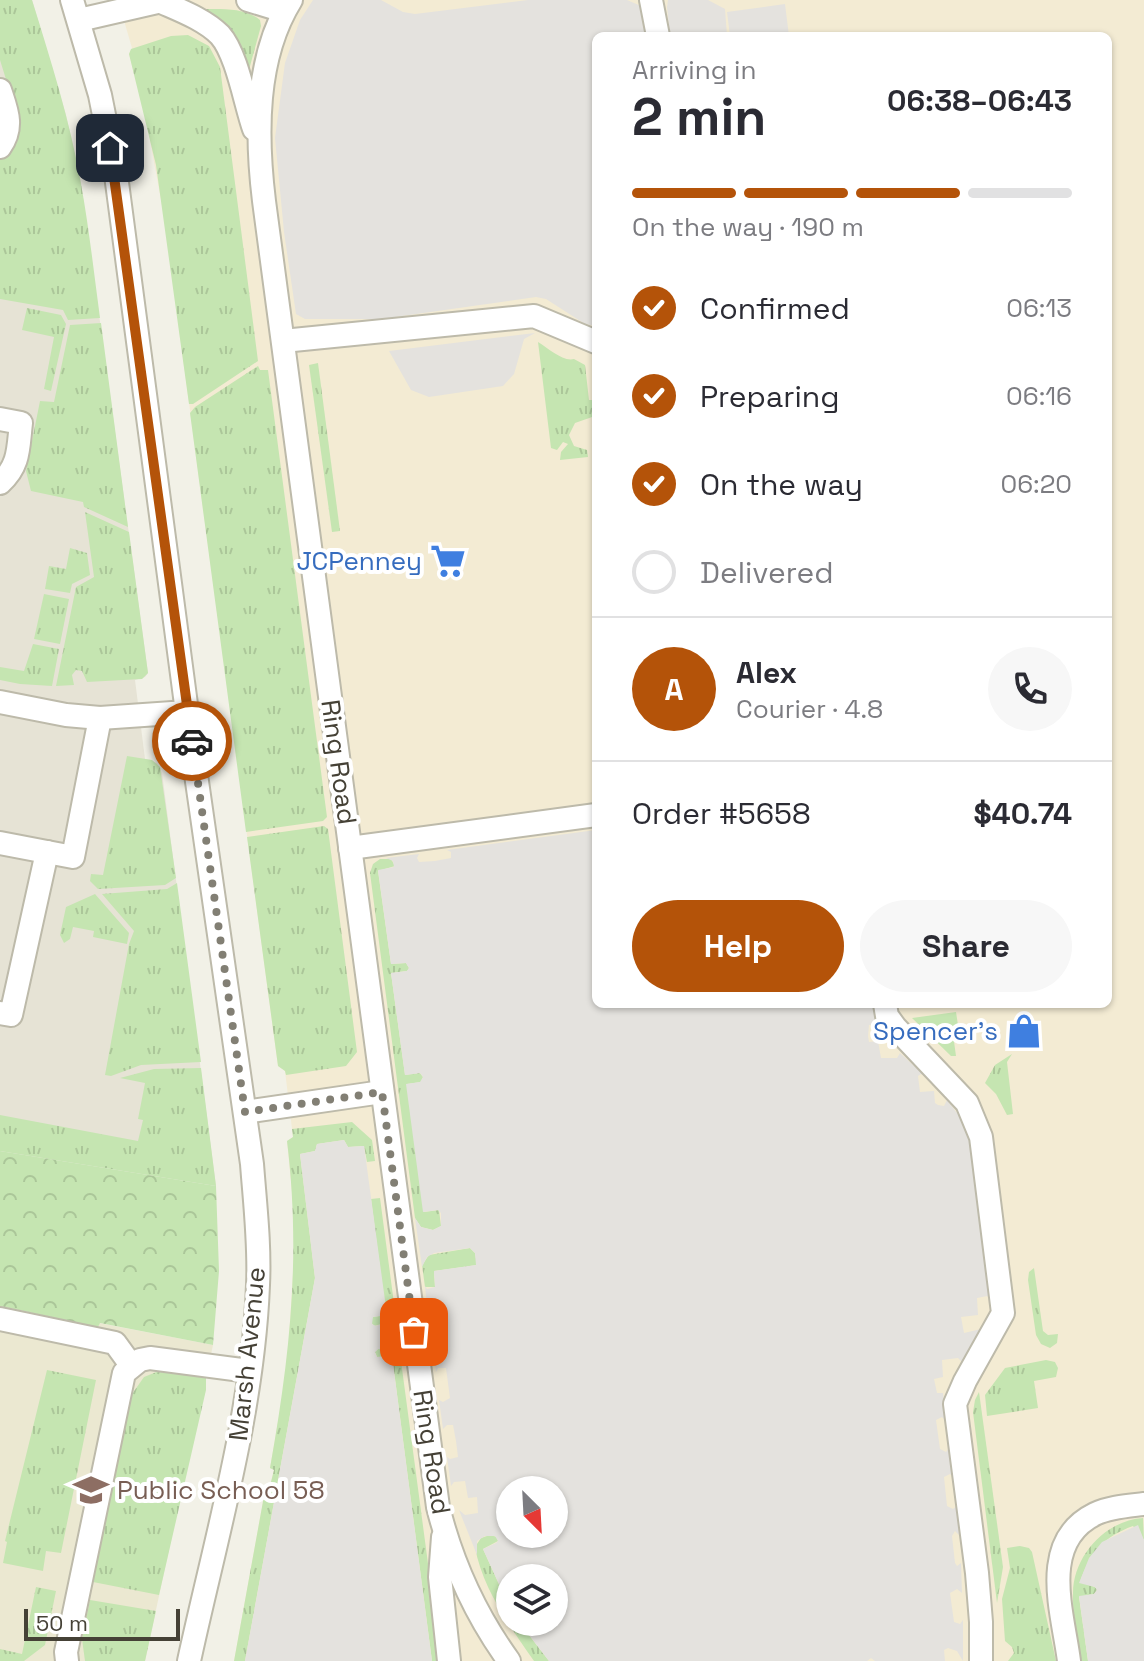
<!DOCTYPE html>
<html lang="en">
<head>
<meta charset="utf-8">
<style>
	:root { --surface:#fff; --page:#f7f7f7; --text:#2b2b33; --muted:#7c7c81; --line:#e1e1e2; --accent:#b45309 }
	body { margin:0; font-family:"Space Grotesk",sans-serif; background:var(--page); color:var(--text); height:100vh; display:flex; flex-direction:column; font-size:30px; white-space:nowrap }
	* { box-sizing:border-box; margin:0 }
	p { font-size:26px; color:var(--muted) }
	.icon { flex:none; width:44px; height:44px; fill:none; stroke:currentColor; stroke-width:2; stroke-linecap:round; stroke-linejoin:round }
	.map { position:relative; flex:1; overflow:hidden }
	.panel { position:absolute; left:592px; top:32px; width:520px; height:976px; display:flex; flex-direction:column; background:var(--surface); border-radius:12px; box-shadow:0 2px 6px #0004 }
	.panel>* { flex:none }
	.needle { width:52px; rotate:156deg }
	.controls { position:absolute; left:496px; top:1476px; display:grid; gap:16px }
	.controls a { display:grid; place-items:center; width:72px; height:72px; border-radius:50%; background:var(--surface); box-shadow:0 2px 6px #0004; font-size:40px }
	.scale { position:absolute; left:24px; bottom:20px; width:156px; box-sizing:border-box; padding-left:8px; border:4px solid #454136; border-top:0; font-size:22px; line-height:28px; white-space:nowrap; color:#454136; -webkit-text-stroke:6px #fff; paint-order:stroke }
	.pin { position:absolute; display:grid; place-items:center; width:68px; height:68px; color:#fff; margin:-34px; border-radius:16px; box-shadow:0 4px 12px #0006 }
	.courier { position:absolute; display:grid; place-items:center; width:80px; height:80px; margin:-40px; border:6px solid #b45309; border-radius:50%; background:#fff; color:#222; box-shadow:0 2px 10px #0007 }
	.head em { font-style:normal; font-weight:700 }
	.head div { display:flex; flex-direction:column-reverse }
	.head { display:flex; align-items:center; justify-content:space-between; height:136px; padding:0 40px }
	h1 { font-size:52px; font-weight:700; line-height:60px }
	.bar { display:grid; grid-template-columns:repeat(4,1fr); gap:12px 8px; align-content:center; height:96px; padding:0 40px }
	.bar i { height:10px; border-radius:6px; background:var(--line) }
	.bar .current { background:var(--accent) }
	.bar p { grid-column:span 4 }
	.line { display:flex; align-items:center; gap:20px; padding:0 40px; border-top:2px solid var(--line) }
	.line div { flex:1 }
	.round { display:grid; place-items:center; flex:none; width:84px; height:84px; border-radius:42px; background:var(--page) }
	ol { padding:0 40px; list-style:none }
	li { display:flex; align-items:center; gap:24px; height:88px }
	li p { margin-inline-start:auto }
	li .icon { padding:8px; border-radius:50%; background:var(--accent); color:#fff; stroke-width:4 }
	li:last-child { color:var(--muted) }
	li i { width:44px; height:44px; border:4px solid var(--line); border-radius:50% }
	.primary-button { display:flex; gap:16px; margin-top:auto; padding:16px 40px }
	.primary-button a { flex:1; height:92px; border-radius:48px; background:var(--accent); color:#fff; font-size:32px; font-weight:700; line-height:92px; text-align:center }
	.primary-button a+a { background:var(--page); color:var(--text) }
	.map>svg:first-child { display:block }
	.residential { fill:#e6e3d5 }
	.commercial { fill:#f3ebd3; fill-rule:evenodd }
	.education { fill:#ebe8d1 }
	.grass { fill:url(#grass-tufts) }
	.forest { fill:url(#forest-crowns) }
	.parking { fill:#e4e2de; fill-rule:evenodd }
	.lines { fill:none; stroke-linecap:round; stroke-linejoin:round }
	.minor-casing { stroke:#bdbaaa; stroke-width:26 }
	.minor { stroke:#fff; stroke-width:22 }
	.done { stroke:#827f74; stroke-width:8; stroke-dasharray:0 14.4 }
	.route { stroke:#b45309; stroke-width:10 }
	.labels { text-anchor:middle; stroke-width:8; stroke-linejoin:round; paint-order:stroke }
	.shop-label { font-size:26px; fill:#366cbe; stroke:#fff; text-anchor:end }
	.street-label { font-size:26px; fill:#454136; stroke:#fff }
	.education-label { font-size:26px; fill:#785e54; stroke:#fff; text-anchor:start }
</style>
</head>
<body>
<div class="map">
<svg width="1144" height="1661" viewBox="0 0 1144 1661">
	<defs>
		<pattern id="grass-tufts" width="24" height="20" patternUnits="userSpaceOnUse" patternTransform="scale(2)"><rect width="24" height="20" fill="#c5e5b1"/><path d="M3 7l-1-3M5 7V3M7 7l1-3M15 17l-1-3M17 17v-4M19 17l1-3" fill="none" stroke="#abc699"/></pattern>
		<pattern id="forest-crowns" width="20" height="18" patternUnits="userSpaceOnUse" patternTransform="scale(2)"><rect width="20" height="18" fill="#c5e5b1"/><path d="M2 6a3 3 0 1 1 6 0M12 15a3 3 0 1 1 6 0" fill="none" stroke="#abc699"/></pattern>
	</defs>
	<rect width="100%" height="100%" fill="#f2f1e7"/>
	<path class="residential" d="M 0,0 L 32,0 L 66,115 L 81,183 L 148,673 L 145,677 L 135,680 L 145,759 L 157,763 L 162,773 L 216,1186 L 0,1151 Z"/>
	<path class="commercial" d="M 118,0 L 1144,0 L 1144,1661 L 234,1661 L 266,1485 L 270,1486 L 274,1470 L 270,1468 L 287,1370 L 294,1257 L 294,1212 L 287,1141 L 293,1137 L 285,1071 L 278,1066 L 164,216 L 145,113 L 129,54 L 132,48 ZM 596,36 L 1108,36 L 1108,1004 L 596,1004 ZM 510,1490 L 554,1490 L 554,1534 L 510,1534 ZM 510,1578 L 554,1578 L 554,1622 L 510,1622 Z"/>
	<path class="education" d="M 0,1306 L 98,1327 L 99,1323 L 213,1345 L 145,1661 L 0,1661 Z"/>
	<g class="grass">
		<path d="M 0,0 L 32,0 C 51,61 70,121 81,184 C 89,228 94,273 100,318 L 68,320 L 63,310 L 0,299 L 0,159 L 18,118 L 0,60 Z"/>
		<path d="M 201,9 C 220,9 245,7 260,20 L 261,26 L 247,77 Z"/>
		<path d="M 188,35 L 209,46 L 220,67 L 258,361 L 193,404 L 189,404 L 156,165 L 129,54 L 131,49 L 171,36 Z"/>
		<path d="M 27,308 L 61,315 L 66,324 L 51,391 L 44,389 L 54,337 L 22,330 Z"/>
		<path d="M 101,323 L 128,527 L 84,507 L 83,502 L 31,491 L 26,471 L 40,401 L 54,402 L 70,325 Z"/>
		<path d="M 538,342 C 548,348 563,362 574,359 L 585,365 L 589,400 L 594,400 L 595,416 L 575,423 L 569,435 L 574,446 L 587,450 L 588,457 L 560,460 L 561,452 L 568,444 L 563,442 L 557,450 L 551,448 Z"/>
		<path d="M 318,363 L 340,531 L 332,532 L 309,365 Z"/>
		<path d="M 258,366 L 260,370 L 268,370 L 327,817 L 323,821 L 246,832 L 190,413 L 195,407 Z"/>
		<path d="M 85,512 L 129,532 L 148,673 L 142,679 L 87,682 L 82,671 L 76,670 L 72,675 L 74,685 L 56,686 L 76,587 L 94,577 Z"/>
		<path d="M 70,548 L 87,553 L 90,575 L 72,584 L 70,593 L 45,589 L 49,566 L 66,569 Z"/>
		<path d="M 44,594 L 69,599 L 60,644 L 34,639 Z"/>
		<path d="M 33,644 L 59,649 L 52,686 L 20,684 L 0,680 L 0,667 L 24,671 Z"/>
		<path d="M 127,756 L 152,760 L 160,767 L 176,878 L 165,885 L 98,889 L 90,881 L 91,874 L 103,875 Z"/>
		<path d="M 324,826 L 328,829 L 357,1052 L 346,1066 L 286,1075 L 285,1071 L 278,1066 L 247,837 Z"/>
		<path d="M 380,859 L 391,859 L 395,866 L 378,871 L 391,964 L 406,963 L 409,968 L 407,971 L 391,973 L 405,1075 L 420,1073 L 423,1077 L 421,1082 L 407,1084 L 424,1212 L 439,1210 L 441,1226 L 433,1230 L 421,1227 L 415,1218 L 370,873 L 373,864 Z"/>
		<path d="M 177,883 L 201,1062 L 141,1065 L 111,1076 L 105,1075 L 129,944 L 134,931 L 102,894 L 167,889 Z"/>
		<path d="M 95,894 L 129,933 L 127,944 L 93,937 L 94,931 L 73,927 L 70,939 L 64,943 L 60,935 L 66,907 Z"/>
		<path d="M 956,1012 L 958,1025 L 952,1027 L 956,1056 L 951,1056 L 912,1018 Z"/>
		<path d="M 1012,1054 L 1007,1062 L 1013,1114 L 1007,1115 L 996,1094 L 985,1083 L 995,1065 Z"/>
		<path d="M 201,1068 L 216,1186 L 0,1151 L 0,1115 L 138,1141 L 143,1120 L 138,1119 L 145,1083 L 120,1078 L 154,1069 Z"/>
		<path d="M 352,1122 L 372,1140 L 375,1161 L 367,1162 L 364,1146 L 348,1147 L 344,1140 L 317,1144 L 315,1151 L 300,1154 L 315,1278 L 245,1661 L 234,1661 L 266,1485 L 270,1486 L 274,1470 L 270,1468 C 290,1355 301,1256 287,1141 L 293,1137 L 292,1129 Z"/>
		<path d="M 380,1198 L 395,1311 L 389,1322 L 374,1326 L 370,1321 L 373,1317 L 386,1315 L 371,1199 Z"/>
		<path d="M 470,1248 L 475,1253 L 477,1265 L 434,1271 L 435,1287 L 425,1287 L 422,1265 L 429,1255 Z"/>
		<path d="M 1034,1268 L 1043,1331 L 1048,1335 L 1058,1334 L 1057,1343 L 1050,1348 L 1041,1344 L 1036,1335 L 1028,1280 L 1029,1272 Z"/>
		<path d="M 378,1349 L 395,1350 L 401,1361 L 441,1661 L 432,1661 L 392,1356 L 377,1357 L 375,1352 Z"/>
		<path d="M 1046,1360 L 1055,1362 L 1058,1368 L 1056,1377 L 1034,1381 L 1038,1408 L 987,1416 L 985,1395 L 1005,1368 Z"/>
		<path d="M 164,1369 L 206,1377 L 206,1390 L 159,1595 L 93,1582 L 132,1394 L 144,1377 Z"/>
		<path d="M 47,1370 L 96,1380 L 61,1553 L 46,1551 L 43,1571 L 3,1563 L 7,1542 L 5,1541 Z"/>
		<path d="M 979,1392 L 1003,1567 L 997,1603 L 973,1412 L 975,1400 Z"/>
		<path d="M 1143,1518 L 1144,1540 L 1133,1526 C 1103,1537 1090,1553 1080,1582 L 1095,1587 L 1097,1590 L 1094,1594 L 1079,1597 L 1088,1661 L 1081,1661 C 1078,1639 1072,1615 1073,1593 C 1073,1556 1106,1520 1143,1518 Z"/>
		<path d="M 490,1535 L 497,1537 L 498,1541 L 483,1549 L 508,1604 L 510,1603 L 510,1622 L 519,1622 L 549,1661 L 534,1661 C 511,1628 482,1588 475,1547 L 481,1538 Z"/>
		<path d="M 1020,1546 L 1029,1548 L 1032,1552 L 1056,1661 L 1008,1661 L 1014,1653 L 1012,1647 L 1005,1641 L 1002,1599 L 1010,1568 L 1007,1548 Z"/>
		<path d="M 36,1587 L 56,1591 L 45,1645 L 24,1661 L 0,1661 L 0,1649 L 22,1654 Z"/>
		<path d="M 90,1600 L 156,1611 L 145,1661 L 85,1661 L 82,1639 Z"/>
	</g>
	<path class="forest" d="M 0,1151 L 216,1186 L 219,1271 L 213,1345 L 100,1323 L 98,1327 L 0,1306 Z"/>
	<g class="parking">
		<path d="M 313,0 L 381,0 L 403,12 L 415,14 L 528,0 L 627,0 L 641,6 L 647,36 L 596,36 L 596,326 L 585,324 L 546,299 L 536,297 L 381,319 L 305,319 L 296,314 L 284,232 L 275,138 L 285,63 L 300,20 Z"/>
		<path d="M 668,0 L 708,0 L 725,9 L 727,36 L 670,36 L 667,7 Z"/>
		<path d="M 785,4 L 789,36 L 730,36 L 727,12 Z"/>
		<path d="M 535,333 L 524,339 L 514,374 L 503,386 L 429,397 L 411,390 L 389,351 Z"/>
		<path d="M 596,830 L 596,1004 L 874,1004 L 876,1017 L 881,1029 L 876,1024 L 869,1025 L 868,1036 L 869,1042 L 878,1041 L 881,1058 L 897,1058 L 900,1053 L 926,1077 L 921,1074 L 918,1076 L 920,1092 L 934,1091 L 935,1103 L 938,1105 L 944,1106 L 947,1100 L 970,1130 L 991,1300 L 987,1296 L 977,1298 L 978,1315 L 961,1317 L 964,1333 L 981,1329 L 961,1365 L 962,1362 L 958,1358 L 942,1360 L 943,1377 L 934,1379 L 937,1393 L 943,1393 L 946,1421 L 942,1417 L 936,1420 L 940,1449 L 946,1452 L 949,1448 L 953,1477 L 950,1474 L 944,1477 L 947,1506 L 953,1509 L 957,1506 L 959,1535 L 955,1531 L 952,1536 L 955,1563 L 957,1566 L 961,1563 L 962,1593 L 957,1589 L 950,1593 L 954,1622 L 960,1624 L 963,1620 L 963,1661 L 957,1651 L 948,1648 L 944,1650 L 945,1661 L 875,1661 L 871,1658 L 867,1661 L 549,1661 L 519,1622 L 554,1622 L 554,1578 L 510,1578 L 510,1603 L 508,1604 L 483,1549 L 496,1543 L 498,1541 L 495,1536 L 485,1536 L 477,1541 L 477,1555 L 459,1510 L 465,1515 L 478,1513 L 477,1497 L 468,1498 L 465,1481 L 454,1482 L 451,1486 L 447,1457 L 450,1459 L 458,1457 L 456,1441 L 453,1425 L 447,1425 L 443,1429 L 439,1400 L 443,1402 L 450,1398 L 446,1368 L 438,1368 L 436,1372 L 432,1343 L 436,1346 L 443,1341 L 439,1312 L 431,1312 L 428,1315 L 425,1286 L 427,1289 L 435,1287 L 434,1271 L 476,1265 L 475,1253 L 470,1248 L 434,1253 L 427,1257 L 422,1267 L 415,1218 L 421,1227 L 433,1230 L 441,1226 L 441,1213 L 438,1210 L 423,1212 L 406,1084 L 420,1082 L 423,1077 L 420,1073 L 405,1075 L 391,973 L 407,971 L 409,968 L 406,963 L 391,964 L 378,870 L 394,867 L 393,861 L 386,858 L 419,854 L 417,858 L 419,862 L 435,861 L 451,858 L 451,852 L 447,850 ZM 510,1490 L 554,1490 L 554,1534 L 510,1534 Z"/>
		<path d="M 344,1140 L 348,1147 L 364,1146 L 387,1315 L 373,1317 L 372,1324 L 376,1326 L 389,1322 L 394,1314 L 394,1307 L 401,1361 L 398,1353 L 391,1349 L 378,1349 L 375,1352 L 377,1357 L 392,1356 L 432,1661 L 245,1661 L 315,1278 L 300,1154 L 315,1151 L 317,1144 Z"/>
		<path d="M 1138,1525 L 1144,1540 L 1144,1661 L 1088,1661 L 1079,1596 L 1094,1594 L 1097,1590 L 1095,1587 L 1079,1583 L 1089,1558 L 1102,1542 Z"/>
	</g>
	<g class="lines">
		<g class="minor-casing">
			<g id="minor">
				<path d="M 72,0 L 100,95 L 116,175 L 187,712 L 252,1164 C 255,1204 260,1245 258,1285 C 253,1412 216,1537 189,1661"/>
				<path d="M 248,0 L 284,11"/>
				<path d="M 291,0 C 255,58 256,135 264,201 L 438,1507 C 452,1563 475,1614 509,1661"/>
				<path d="M 651,0 L 658,36"/>
				<path d="M 159,1 C 179,10 204,19 220,35 C 237,54 245,103 254,129"/>
				<path d="M 79,20 L 166,0"/>
				<path d="M 0,90 C 7,111 14,127 0,147"/>
				<path d="M 283,341 L 534,316 L 596,342"/>
				<path d="M 0,419 L 21,423 C 18,448 20,465 0,483"/>
				<path d="M 0,702 L 66,715 L 100,718 L 187,712"/>
				<path d="M 0,843 L 73,857 L 100,718"/>
				<path d="M 350,848 L 596,815"/>
				<path d="M 885,1004 L 887,1016 L 895,1027 L 967,1103 L 981,1137 L 1003,1313 L 965,1381 L 955,1404 L 977,1573 L 981,1622 L 981,1661"/>
				<path d="M 0,1013 L 11,1015 L 47,852"/>
				<path d="M 245,1112 L 382,1092"/>
				<path d="M 0,1319 L 115,1343 L 131,1365"/>
				<path d="M 443,1537 L 440,1577 L 449,1661"/>
				<path d="M 67,1661 L 66,1652 L 124,1373 L 140,1360 L 150,1358 L 249,1371"/>
				<path d="M 1069,1661 C 1063,1613 1038,1542 1095,1514 C 1110,1507 1128,1506 1144,1504"/>
			</g>
		</g>
		<use href="#minor" class="minor"/>
	</g>
	<g class="lines">
		<path class="done" d="M 192,741 L 245,1112 L 382,1092 L 414,1332"/>
		<path class="route" d="M 110,148 L 192,741"/>
	</g>
	<defs>
		<g id="supermarket-bare" transform="scale(2.76)"><path d="M-6-5.5h2.5l.6 2H6L4.5 2H-2.5L-4.4-4H-6ZM-1.5 3.2a1.3 1.3 0 1 0 .1 0ZM3 3.2a1.3 1.3 0 1 0 .1 0Z" fill="#3f7fe0" stroke="#fff" stroke-width="2.5" paint-order="stroke"/></g>
		<g id="shop-bare" transform="scale(2.76)"><path d="M-5-2.5h2.3a2.7 3.5 0 0 1 5.4 0H5L5.5 6h-11ZM-1.5-2.5h3a1.5 2.3 0 0 0-3 0Z" fill="#3f7fe0" stroke="#fff" stroke-width="2.5" paint-order="stroke"/></g>
		<g id="school-bare" transform="scale(2.76)"><path d="M0-5L7-2L0 1L-7-2ZM-4 1L0 2.5L4 1V4Q0 6-4 4Z" fill="#8d6e63" stroke="#fff" stroke-width="2.5" paint-order="stroke"/></g>
	</defs>
	<g fill-rule="evenodd">
		<use href="#supermarket-bare" x="448" y="561"/>
		<use href="#shop-bare" x="1024" y="1031"/>
		<use href="#school-bare" x="91" y="1490"/>
	</g>
	<g class="labels">
		<g class="shop-label">
			<text x="422" y="570">JCPenney</text>
			<text x="998" y="1040">Spencer's</text>
		</g>
		<g class="street-label">
			<text transform="translate(339 762) rotate(82)" y="9">Ring Road</text>
			<text transform="translate(247 1354) rotate(-84)" y="9">Marsh Avenue</text>
			<text transform="translate(432 1452) rotate(81)" y="9">Ring Road</text>
		</g>
		<g class="education-label">
			<text x="117" y="1499">Public School 58</text>
		</g>
	</g>
</svg>
<div class="controls">
<a><svg class="needle" viewBox="-14 -14 28 28"><path d="M0-13l5 13h-10z" fill="#e53935"/><path d="M0 13l5-13h-10z" fill="#7c7c81"/></svg></a>
<a><svg class="icon" aria-label="layers" viewBox="0 0 24 24"><path d="M12 4l9 5-9 5-9-5zM3 14l9 5 9-5"/></svg></a>
</div>
<div class="scale">50 m</div>
<div class="pin" style="left:414px;top:1332px;background:#ea580c"><svg class="icon" aria-label="bag" viewBox="0 0 24 24"><path d="M5 8h14l-1 12H6zM9 8a3 3 0 0 1 6 0"/></svg></div>
<div class="pin" style="left:110px;top:148px;background:#1f2937"><svg class="icon" aria-label="home" viewBox="0 0 24 24"><path d="M3 11l9-7 9 7M6 9v11h12V9"/></svg></div>
<div class="courier" style="left:192px;top:741px"><svg class="icon" aria-label="car" viewBox="0 0 24 24"><path d="M5 17H2v-5l4-1 3-4h7l3 4 3 1v5h-3M9 17h6M6 11h13"/><circle cx="7" cy="17" r="2"/><circle cx="17" cy="17" r="2"/></svg></div>
<section class="panel">
<div class="head"><div><h1>2 min</h1><p>Arriving in</p></div><em>06:38–06:43</em></div>
<div class="bar"><i class="current"></i><i class="current"></i><i class="current"></i><i></i><p>On the way · 190 m</p></div>
<ol>
<li><svg class="icon" aria-label="check" viewBox="0 0 24 24"><path d="M5 12l5 5 9-10"/></svg>Confirmed<p>06:13</p></li>
<li><svg class="icon" aria-label="check" viewBox="0 0 24 24"><path d="M5 12l5 5 9-10"/></svg>Preparing<p>06:16</p></li>
<li><svg class="icon" aria-label="check" viewBox="0 0 24 24"><path d="M5 12l5 5 9-10"/></svg>On the way<p>06:20</p></li>
<li><i></i>Delivered</li>
</ol>
<div class="line" style="height:144px"><b class="round" style="background:var(--accent);color:#fff">A</b><div><b>Alex</b><p>Courier · 4.8</p></div><a class="round"><svg class="icon" aria-label="phone" viewBox="0 0 24 24"><path d="M5 4h4l2 5-3 2q2 4 5 5l2-3 5 2v4C11 20 4 13 5 4z"/></svg></a></div>
<div class="line" style="height:104px"><div>Order #5658</div><b>$40.74</b></div>
<div class="primary-button"><a>Help</a><a>Share</a></div>
</section>
</div>
</body>
</html>
